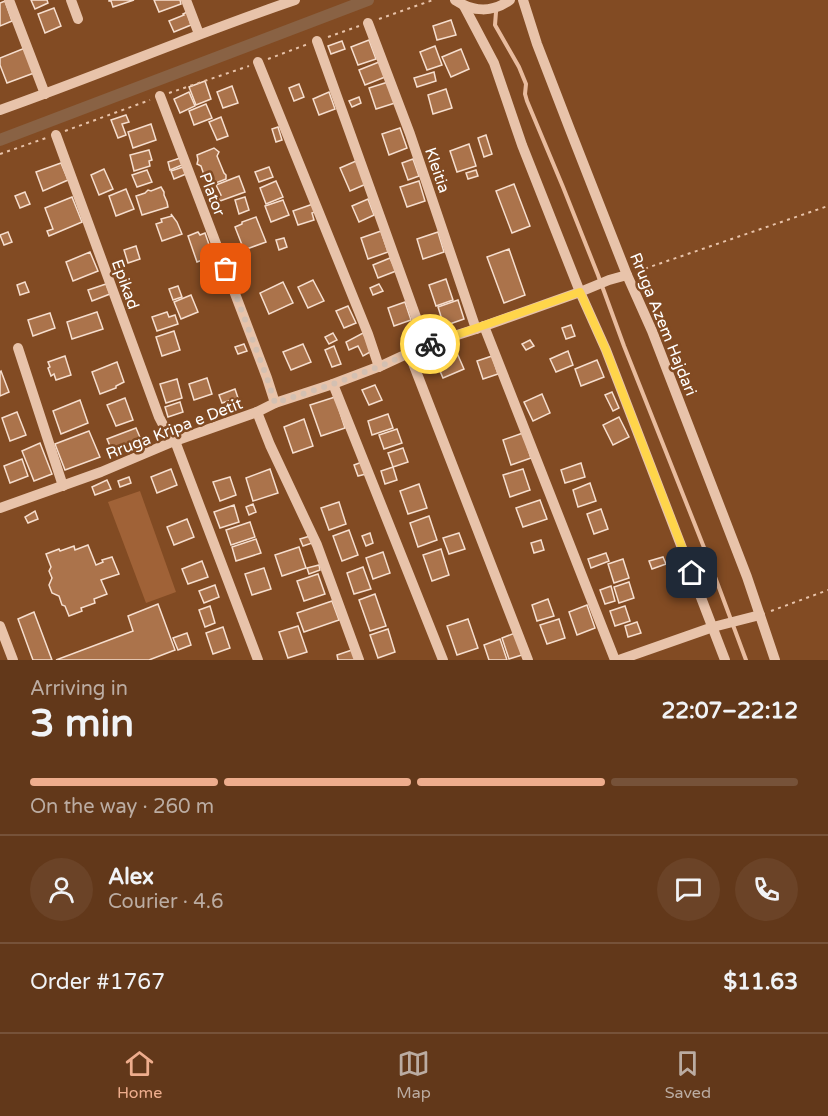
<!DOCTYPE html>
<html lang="en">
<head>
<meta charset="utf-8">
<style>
	:root { --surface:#62381a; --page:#6b4327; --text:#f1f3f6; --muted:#bbaca2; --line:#765239; --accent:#eead8d }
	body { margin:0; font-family:"Varela Round",sans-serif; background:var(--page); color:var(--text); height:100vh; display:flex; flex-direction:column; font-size:22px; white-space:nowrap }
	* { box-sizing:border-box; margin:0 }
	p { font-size:20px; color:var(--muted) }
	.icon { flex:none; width:33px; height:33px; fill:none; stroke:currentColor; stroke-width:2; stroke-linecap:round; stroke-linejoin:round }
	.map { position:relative; height:660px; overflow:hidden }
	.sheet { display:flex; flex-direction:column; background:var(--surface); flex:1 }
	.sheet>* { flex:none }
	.pin { position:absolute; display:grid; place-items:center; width:51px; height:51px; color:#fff; margin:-26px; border-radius:12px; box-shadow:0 3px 9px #0006 }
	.courier { position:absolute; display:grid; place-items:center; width:60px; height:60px; margin:-30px; border:4px solid #ffd54a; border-radius:50%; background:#fff; color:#222; box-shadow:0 2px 8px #0007 }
	.headline em { font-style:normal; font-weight:700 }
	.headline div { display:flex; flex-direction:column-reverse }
	.headline { display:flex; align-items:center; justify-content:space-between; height:102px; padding:0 30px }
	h1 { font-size:39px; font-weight:700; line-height:45px }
	.bar { display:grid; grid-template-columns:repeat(4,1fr); gap:9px 6px; align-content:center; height:72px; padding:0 30px }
	.bar i { height:8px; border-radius:4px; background:var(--line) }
	.bar .current { background:var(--accent) }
	.bar p { grid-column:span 4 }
	.line { display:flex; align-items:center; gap:15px; padding:0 30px; border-top:2px solid var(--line) }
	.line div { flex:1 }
	.round { display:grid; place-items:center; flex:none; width:63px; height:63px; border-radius:32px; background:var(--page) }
	.menu { display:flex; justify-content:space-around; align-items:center; height:84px; border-top:2px solid var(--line); background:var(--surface); font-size:16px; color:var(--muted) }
	.menu a { display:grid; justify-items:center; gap:3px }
	.menu .current { color:var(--accent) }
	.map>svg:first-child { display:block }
	.green { fill:#a06237 }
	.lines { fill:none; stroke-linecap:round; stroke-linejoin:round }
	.stream { stroke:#e9bc9e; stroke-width:4 }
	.canal { stroke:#896244; stroke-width:12 }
	.building { fill:#ab734b; stroke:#f6dece; stroke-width:1.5 }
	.path { stroke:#e8c3aa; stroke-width:2; stroke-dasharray:3 4.5; stroke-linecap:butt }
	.minor { stroke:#e8c3aa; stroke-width:10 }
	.done { stroke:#d3c0b2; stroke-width:6; stroke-dasharray:0 10.8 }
	.route { stroke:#ffd54a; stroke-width:8 }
	.labels { text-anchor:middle; stroke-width:5; stroke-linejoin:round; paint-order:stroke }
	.street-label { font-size:16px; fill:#fff; stroke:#824b23 }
</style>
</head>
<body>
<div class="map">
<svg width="828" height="660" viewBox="0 0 828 660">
	<rect width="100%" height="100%" fill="#824b23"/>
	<path class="green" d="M 140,491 L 176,592 L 146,603 L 108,502 Z"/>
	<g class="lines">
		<path class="stream" d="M 496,12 L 495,25 L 519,67 L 526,84 L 525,94 L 527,101 L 563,187 L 598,275 L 624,346 L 705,550 L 746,660"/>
		<path class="canal" d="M 0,140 L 368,0"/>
	</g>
	<g class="building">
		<path d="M 31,0 L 47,0 L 48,3 L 35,9 Z"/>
		<path d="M 109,0 L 134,0 L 113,7 L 111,1 L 109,1 Z"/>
		<path d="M 154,0 L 180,0 L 181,4 L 159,12 Z"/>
		<path d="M 5,1 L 12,21 L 0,26 L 0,3 Z"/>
		<path d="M 54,8 L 61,26 L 45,33 L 38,14 Z"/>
		<path d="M 187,12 L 191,25 L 174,32 L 169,21 L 184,15 L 183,14 Z"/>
		<path d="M 451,20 L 456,35 L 437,40 L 433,26 Z"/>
		<path d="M 369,40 L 376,59 L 358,65 L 351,47 Z"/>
		<path d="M 342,41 L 345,49 L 331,54 L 328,46 Z"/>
		<path d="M 435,46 L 442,65 L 427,70 L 420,52 Z"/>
		<path d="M 25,48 L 34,73 L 7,83 L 0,65 L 0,58 Z"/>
		<path d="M 461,49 L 469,69 L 451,77 L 442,57 Z"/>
		<path d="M 379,62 L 385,77 L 365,85 L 359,70 Z"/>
		<path d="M 434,72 L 436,81 L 417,87 L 414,78 Z"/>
		<path d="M 205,81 L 211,99 L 196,105 L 189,87 Z"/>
		<path d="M 388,82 L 395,103 L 376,109 L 369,88 Z"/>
		<path d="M 299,84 L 304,97 L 294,101 L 289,88 Z"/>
		<path d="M 232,86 L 238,103 L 223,108 L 217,92 Z"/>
		<path d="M 446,89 L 452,108 L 433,114 L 428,95 Z"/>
		<path d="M 189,92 L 195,106 L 180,113 L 174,99 Z"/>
		<path d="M 329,92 L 335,109 L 319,115 L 313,99 Z"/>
		<path d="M 359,97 L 361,103 L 352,107 L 349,101 Z"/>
		<path d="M 206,104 L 212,118 L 194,125 L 189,111 Z"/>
		<path d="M 126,115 L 129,122 L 122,124 L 126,135 L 118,138 L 111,120 Z"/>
		<path d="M 221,117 L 228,136 L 217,140 L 209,122 Z"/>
		<path d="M 151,124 L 156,140 L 133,148 L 128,132 Z"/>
		<path d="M 278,127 L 282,140 L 276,142 L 272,129 Z"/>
		<path d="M 400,128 L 407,148 L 389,155 L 382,134 Z"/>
		<path d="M 486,135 L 492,154 L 484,157 L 478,138 Z"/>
		<path d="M 469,144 L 476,166 L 457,172 L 450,151 Z"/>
		<path d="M 214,148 L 219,152 L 217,156 L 224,173 L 226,175 L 226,179 L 208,186 L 207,181 L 203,179 L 204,175 L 201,166 L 197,164 L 198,160 L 197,155 Z"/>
		<path d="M 149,150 L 152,160 L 149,161 L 150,166 L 134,171 L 130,155 Z"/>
		<path d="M 180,158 L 182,165 L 170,170 L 168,162 Z"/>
		<path d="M 413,159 L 419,176 L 408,180 L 402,163 Z"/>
		<path d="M 356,161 L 366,184 L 350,191 L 340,168 Z"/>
		<path d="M 61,163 L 68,180 L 43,191 L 36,172 Z"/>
		<path d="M 183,167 L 186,174 L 174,179 L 171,171 Z"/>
		<path d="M 269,167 L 273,177 L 259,182 L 255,172 Z"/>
		<path d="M 104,169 L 113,189 L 99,195 L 91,175 Z"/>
		<path d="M 147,170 L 152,182 L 137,187 L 132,175 Z"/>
		<path d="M 476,170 L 478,176 L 468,179 L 466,173 Z"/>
		<path d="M 239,176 L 245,192 L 220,201 L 218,196 L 221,195 L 216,185 Z"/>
		<path d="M 276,181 L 283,197 L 266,204 L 260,188 Z"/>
		<path d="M 419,181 L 425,201 L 407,207 L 400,187 Z"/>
		<path d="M 514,184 L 530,226 L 512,233 L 496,191 Z"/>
		<path d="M 161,187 L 164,192 L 164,195 L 167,202 L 168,207 L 142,215 L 136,196 L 145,193 L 148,190 L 151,191 Z"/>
		<path d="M 126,189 L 134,209 L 116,216 L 109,196 Z"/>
		<path d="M 25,192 L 30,204 L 20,208 L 15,196 Z"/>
		<path d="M 72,197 L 82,222 L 49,236 L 47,231 L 53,229 L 45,208 Z"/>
		<path d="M 245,197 L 249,210 L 239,214 L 235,200 Z"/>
		<path d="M 368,199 L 374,215 L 359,222 L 352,206 Z"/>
		<path d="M 283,200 L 289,215 L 271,222 L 265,206 Z"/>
		<path d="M 313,204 L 315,212 L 312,213 L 314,220 L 298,225 L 293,211 Z"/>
		<path d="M 171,214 L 177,222 L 182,234 L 162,241 L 156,224 L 162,222 L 161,219 L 172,216 Z"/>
		<path d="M 256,217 L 266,242 L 244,250 L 235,227 L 242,224 L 242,222 Z"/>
		<path d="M 381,231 L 388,252 L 368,259 L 361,238 Z"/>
		<path d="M 8,232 L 12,242 L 4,245 L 0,235 Z"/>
		<path d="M 198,232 L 200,235 L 205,233 L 213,256 L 197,262 L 188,236 Z"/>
		<path d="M 438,232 L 444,252 L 423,259 L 417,239 Z"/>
		<path d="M 284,238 L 287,247 L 279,250 L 276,240 Z"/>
		<path d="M 136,246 L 140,259 L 128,263 L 124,250 Z"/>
		<path d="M 509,249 L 525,295 L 504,303 L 487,257 Z"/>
		<path d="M 90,252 L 98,271 L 73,281 L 66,262 Z"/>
		<path d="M 390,258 L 396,271 L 378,278 L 373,265 Z"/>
		<path d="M 446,279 L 453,300 L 436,306 L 429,285 Z"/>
		<path d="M 313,280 L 324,301 L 308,308 L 298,287 Z"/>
		<path d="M 25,282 L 29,292 L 20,295 L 17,285 Z"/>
		<path d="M 283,282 L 293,303 L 269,314 L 260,293 Z"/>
		<path d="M 106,284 L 110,294 L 92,301 L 88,290 Z"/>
		<path d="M 379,284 L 383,291 L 373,295 L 370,288 Z"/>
		<path d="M 178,286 L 182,297 L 173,300 L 169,289 Z"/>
		<path d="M 191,295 L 198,312 L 181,319 L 174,302 Z"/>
		<path d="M 458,300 L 464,319 L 444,326 L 438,307 Z"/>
		<path d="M 405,302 L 411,320 L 394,326 L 388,308 Z"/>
		<path d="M 348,306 L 356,323 L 344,328 L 336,311 Z"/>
		<path d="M 97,312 L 103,329 L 72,339 L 67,322 Z"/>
		<path d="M 167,312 L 169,317 L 175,315 L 178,324 L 157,331 L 152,317 Z"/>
		<path d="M 50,313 L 55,328 L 33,336 L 28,320 Z"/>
		<path d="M 571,325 L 575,336 L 566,339 L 562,328 Z"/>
		<path d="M 174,331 L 180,350 L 162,356 L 156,337 Z"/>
		<path d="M 333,333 L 337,340 L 329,344 L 325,337 Z"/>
		<path d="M 363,333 L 372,351 L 363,356 L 358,346 L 349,350 L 346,342 Z"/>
		<path d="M 530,340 L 534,346 L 526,350 L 522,344 Z"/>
		<path d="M 244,344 L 247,351 L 238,354 L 235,347 Z"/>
		<path d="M 303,344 L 311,362 L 291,370 L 283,352 Z"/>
		<path d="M 334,346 L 341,364 L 332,367 L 325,350 Z"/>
		<path d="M 568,351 L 573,365 L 556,372 L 550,359 Z"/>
		<path d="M 457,353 L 464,369 L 443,378 L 436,362 Z"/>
		<path d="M 65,356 L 71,375 L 56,380 L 54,374 L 51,376 L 48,368 L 50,367 L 48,362 Z"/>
		<path d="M 492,356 L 498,374 L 483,379 L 477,361 Z"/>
		<path d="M 597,360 L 604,377 L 581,386 L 575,369 Z"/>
		<path d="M 117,362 L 124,382 L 116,386 L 116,388 L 100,394 L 92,372 Z"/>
		<path d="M 1,371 L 9,392 L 0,396 L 0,372 Z"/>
		<path d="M 207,378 L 212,394 L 194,400 L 189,384 Z"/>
		<path d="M 177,379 L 182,398 L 166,403 L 160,384 Z"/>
		<path d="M 375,385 L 382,400 L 369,405 L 362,390 Z"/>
		<path d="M 235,389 L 238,398 L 222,403 L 219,395 Z"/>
		<path d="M 612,392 L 619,408 L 613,411 L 605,395 Z"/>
		<path d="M 542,394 L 550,413 L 533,421 L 524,402 Z"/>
		<path d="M 335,397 L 345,428 L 321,436 L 310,405 Z"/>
		<path d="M 125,398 L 133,420 L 116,426 L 107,405 Z"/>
		<path d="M 80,400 L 88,423 L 61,434 L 53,411 Z"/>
		<path d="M 180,402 L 183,412 L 168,417 L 165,407 Z"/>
		<path d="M 17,412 L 26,435 L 10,441 L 2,418 Z"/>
		<path d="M 388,414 L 393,428 L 372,435 L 368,421 Z"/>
		<path d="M 619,417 L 629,437 L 613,445 L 603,425 Z"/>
		<path d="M 304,419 L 313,446 L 293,453 L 284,427 Z"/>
		<path d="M 136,428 L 142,442 L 113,453 L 107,439 Z"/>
		<path d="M 397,429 L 402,443 L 384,449 L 379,435 Z"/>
		<path d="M 89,431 L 100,457 L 65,470 L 55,444 Z"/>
		<path d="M 523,433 L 531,458 L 511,465 L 503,440 Z"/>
		<path d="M 40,443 L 52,474 L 34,481 L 22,451 Z"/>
		<path d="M 403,448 L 408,462 L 393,467 L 388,453 Z"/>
		<path d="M 22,459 L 28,476 L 10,483 L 4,466 Z"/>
		<path d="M 362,462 L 366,474 L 358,476 L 354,465 Z"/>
		<path d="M 581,463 L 585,477 L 565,483 L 561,470 Z"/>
		<path d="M 393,467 L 397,480 L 385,484 L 381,471 Z"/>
		<path d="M 171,469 L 177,485 L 157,493 L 151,477 Z"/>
		<path d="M 270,469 L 278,493 L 253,501 L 246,478 Z"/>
		<path d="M 523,469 L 530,490 L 510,497 L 503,475 Z"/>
		<path d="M 129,477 L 131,483 L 120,487 L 118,481 Z"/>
		<path d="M 230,477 L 236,495 L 220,501 L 213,482 Z"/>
		<path d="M 107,480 L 111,489 L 95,495 L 92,487 Z"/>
		<path d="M 590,483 L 596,501 L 578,507 L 573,490 Z"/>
		<path d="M 419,484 L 427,508 L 408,514 L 400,491 Z"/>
		<path d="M 540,500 L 547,519 L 523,527 L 516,508 Z"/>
		<path d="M 339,502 L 346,524 L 329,530 L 321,508 Z"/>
		<path d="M 253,504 L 256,512 L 249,515 L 246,507 Z"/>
		<path d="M 234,505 L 239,522 L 220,528 L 214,512 Z"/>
		<path d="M 601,509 L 608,529 L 594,534 L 587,514 Z"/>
		<path d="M 35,511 L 38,519 L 28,523 L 25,517 Z"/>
		<path d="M 429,516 L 437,540 L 418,547 L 410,523 Z"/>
		<path d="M 187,519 L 194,537 L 174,545 L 167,527 Z"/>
		<path d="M 250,522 L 255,537 L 231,545 L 226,530 Z"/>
		<path d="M 349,530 L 358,555 L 342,561 L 333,536 Z"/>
		<path d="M 370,533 L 373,543 L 366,546 L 362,536 Z"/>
		<path d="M 459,533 L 465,549 L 449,554 L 443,538 Z"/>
		<path d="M 310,536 L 312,543 L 303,546 L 300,539 Z"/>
		<path d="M 256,539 L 261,553 L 236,561 L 232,547 Z"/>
		<path d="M 541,540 L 544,550 L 534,553 L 531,543 Z"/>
		<path d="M 88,545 L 96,565 L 103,562 L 102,560 L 112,557 L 119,574 L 101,580 L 107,594 L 94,599 L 95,603 L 81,608 L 82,611 L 69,616 L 65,606 L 62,605 L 59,596 L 52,593 L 49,585 L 52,578 L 49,571 L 51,567 L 46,554 L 59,549 L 60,551 L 74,546 L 75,550 Z"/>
		<path d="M 299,547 L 306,568 L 282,576 L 275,555 Z"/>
		<path d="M 441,549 L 449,575 L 432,581 L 423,555 Z"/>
		<path d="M 383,552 L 390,573 L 373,579 L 366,558 Z"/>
		<path d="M 606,553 L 609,561 L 591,568 L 588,559 Z"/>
		<path d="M 663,557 L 666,564 L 652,569 L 649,561 Z"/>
		<path d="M 623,559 L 629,578 L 614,583 L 608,564 Z"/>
		<path d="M 202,561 L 208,577 L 188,584 L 182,569 Z"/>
		<path d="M 319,565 L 320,570 L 309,574 L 307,568 Z"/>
		<path d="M 363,567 L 371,589 L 354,594 L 347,573 Z"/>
		<path d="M 264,568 L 271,589 L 252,595 L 245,574 Z"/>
		<path d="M 318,574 L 325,594 L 304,601 L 297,581 Z"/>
		<path d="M 629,582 L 634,598 L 619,603 L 614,587 Z"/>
		<path d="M 215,585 L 219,597 L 204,603 L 199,591 Z"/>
		<path d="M 611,586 L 615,601 L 605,604 L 600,590 Z"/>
		<path d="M 375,594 L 386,626 L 370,631 L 359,600 Z"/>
		<path d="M 548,599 L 554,616 L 537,621 L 532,605 Z"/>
		<path d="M 332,601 L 339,620 L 304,632 L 297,613 Z"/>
		<path d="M 158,604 L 175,650 L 149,660 L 56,660 L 133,631 L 128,616 Z"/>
		<path d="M 587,605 L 595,628 L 577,635 L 569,612 Z"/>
		<path d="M 210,606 L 215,623 L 205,627 L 199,610 Z"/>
		<path d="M 625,606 L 630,621 L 615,626 L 610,611 Z"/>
		<path d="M 34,612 L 52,660 L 33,660 L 18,619 Z"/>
		<path d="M 468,619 L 478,648 L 457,655 L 447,626 Z"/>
		<path d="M 559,619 L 565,638 L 547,644 L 540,625 Z"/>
		<path d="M 637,622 L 641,633 L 628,637 L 625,626 Z"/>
		<path d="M 298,626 L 307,652 L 288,658 L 279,632 Z"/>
		<path d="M 223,627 L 230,648 L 213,654 L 206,633 Z"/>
		<path d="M 388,629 L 395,652 L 378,658 L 370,635 Z"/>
		<path d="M 187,633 L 191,645 L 178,650 L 173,638 Z"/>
		<path d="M 515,633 L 522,655 L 509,659 L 502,638 Z"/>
		<path d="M 500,639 L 507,660 L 489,660 L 484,645 Z"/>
		<path d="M 352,650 L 356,660 L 338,660 L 337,655 Z"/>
	</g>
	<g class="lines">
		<g class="path">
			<path d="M 379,19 L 433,0"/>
			<path d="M 328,37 L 359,26"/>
			<path d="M 268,59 L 308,44"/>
			<path d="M 169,93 L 249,66"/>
			<path d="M 65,131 L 150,100"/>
			<path d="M 0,154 L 46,138"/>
			<path d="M 638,271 L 828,206"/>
			<path d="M 771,611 L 828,590"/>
		</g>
		<g class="minor">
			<path d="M 9,0 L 45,94"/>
			<path d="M 71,0 L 78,19"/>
			<path d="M 186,0 L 199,34"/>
			<path d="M 455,0 C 473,12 492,13 510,0"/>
			<path d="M 523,0 L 537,44 L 569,127 L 627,275 L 652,331 L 747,577 L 775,660"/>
			<path d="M 464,6 L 494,63 L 522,145 L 580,292 L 606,350 L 725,660"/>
			<path d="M 368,23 L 410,134 L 476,329"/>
			<path d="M 317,41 L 426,345"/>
			<path d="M 258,62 L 368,334 L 379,367"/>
			<path d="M 160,96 L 267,378 L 275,403"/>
			<path d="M 0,110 C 99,75 195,34 295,0"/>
			<path d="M 56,135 L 159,417 L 172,442"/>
			<path d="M 484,326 L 615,660"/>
			<path d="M 18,348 L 63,486"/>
			<path d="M 409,353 L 528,660"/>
			<path d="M 333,384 L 443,660"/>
			<path d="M 257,412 L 270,445 L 317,545 L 359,660"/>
			<path d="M 175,441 L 258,660"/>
			<path d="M 0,508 L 101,472 L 172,442 L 257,412 L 275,403 L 333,384 L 383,365 L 426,345 L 476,329 L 580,292 L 609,280 L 627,275"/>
			<path d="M 0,626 L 13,660"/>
			<path d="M 619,660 L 713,627 L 760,615"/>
		</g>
	</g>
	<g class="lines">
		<path class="done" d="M 226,269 L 267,378 L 275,403 L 333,384 L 383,365 L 430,344"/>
		<path class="route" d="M 430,344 L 580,292 L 606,350 L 692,573"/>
	</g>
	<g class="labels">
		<g class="street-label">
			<text transform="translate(438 170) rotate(71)" y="6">Kleitia</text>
			<text transform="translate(213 194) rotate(69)" y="6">Plator</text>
			<text transform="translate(126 284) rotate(70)" y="6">Epikad</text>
			<text transform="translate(664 324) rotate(68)" y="6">Rruga Azem Hajdari</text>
			<text transform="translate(174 428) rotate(-21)" y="6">Rruga Kripa e Detit</text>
		</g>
	</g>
</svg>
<div class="pin" style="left:226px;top:269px;background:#ea580c"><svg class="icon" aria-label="bag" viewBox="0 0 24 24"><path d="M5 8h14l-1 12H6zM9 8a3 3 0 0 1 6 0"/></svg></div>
<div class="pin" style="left:692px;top:573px;background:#1f2937"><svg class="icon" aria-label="home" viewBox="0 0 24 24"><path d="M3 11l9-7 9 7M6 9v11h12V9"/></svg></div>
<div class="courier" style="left:430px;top:344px"><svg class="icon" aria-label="bike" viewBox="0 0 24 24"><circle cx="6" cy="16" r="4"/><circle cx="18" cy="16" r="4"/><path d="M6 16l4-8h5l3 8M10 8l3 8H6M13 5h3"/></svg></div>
</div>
<section class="sheet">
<div class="headline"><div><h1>3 min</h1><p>Arriving in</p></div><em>22:07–22:12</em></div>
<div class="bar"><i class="current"></i><i class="current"></i><i class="current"></i><i></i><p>On the way · 260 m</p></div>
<div class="line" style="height:108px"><a class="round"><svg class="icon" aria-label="person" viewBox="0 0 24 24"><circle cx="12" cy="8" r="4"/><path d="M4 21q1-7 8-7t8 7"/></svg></a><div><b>Alex</b><p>Courier · 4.6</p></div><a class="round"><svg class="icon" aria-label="chat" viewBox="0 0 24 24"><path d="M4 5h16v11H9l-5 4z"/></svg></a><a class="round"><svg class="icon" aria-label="phone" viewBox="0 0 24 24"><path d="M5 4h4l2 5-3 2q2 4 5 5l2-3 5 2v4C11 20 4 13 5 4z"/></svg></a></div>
<div class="line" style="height:78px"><div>Order #1767</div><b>$11.63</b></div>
</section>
<nav class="menu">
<a class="current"><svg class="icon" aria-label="home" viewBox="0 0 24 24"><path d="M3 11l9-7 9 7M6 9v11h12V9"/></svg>Home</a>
<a><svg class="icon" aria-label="map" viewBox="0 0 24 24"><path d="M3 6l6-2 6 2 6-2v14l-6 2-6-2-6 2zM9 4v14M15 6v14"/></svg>Map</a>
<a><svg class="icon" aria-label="saved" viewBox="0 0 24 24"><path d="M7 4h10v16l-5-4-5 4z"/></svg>Saved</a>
</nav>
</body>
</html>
